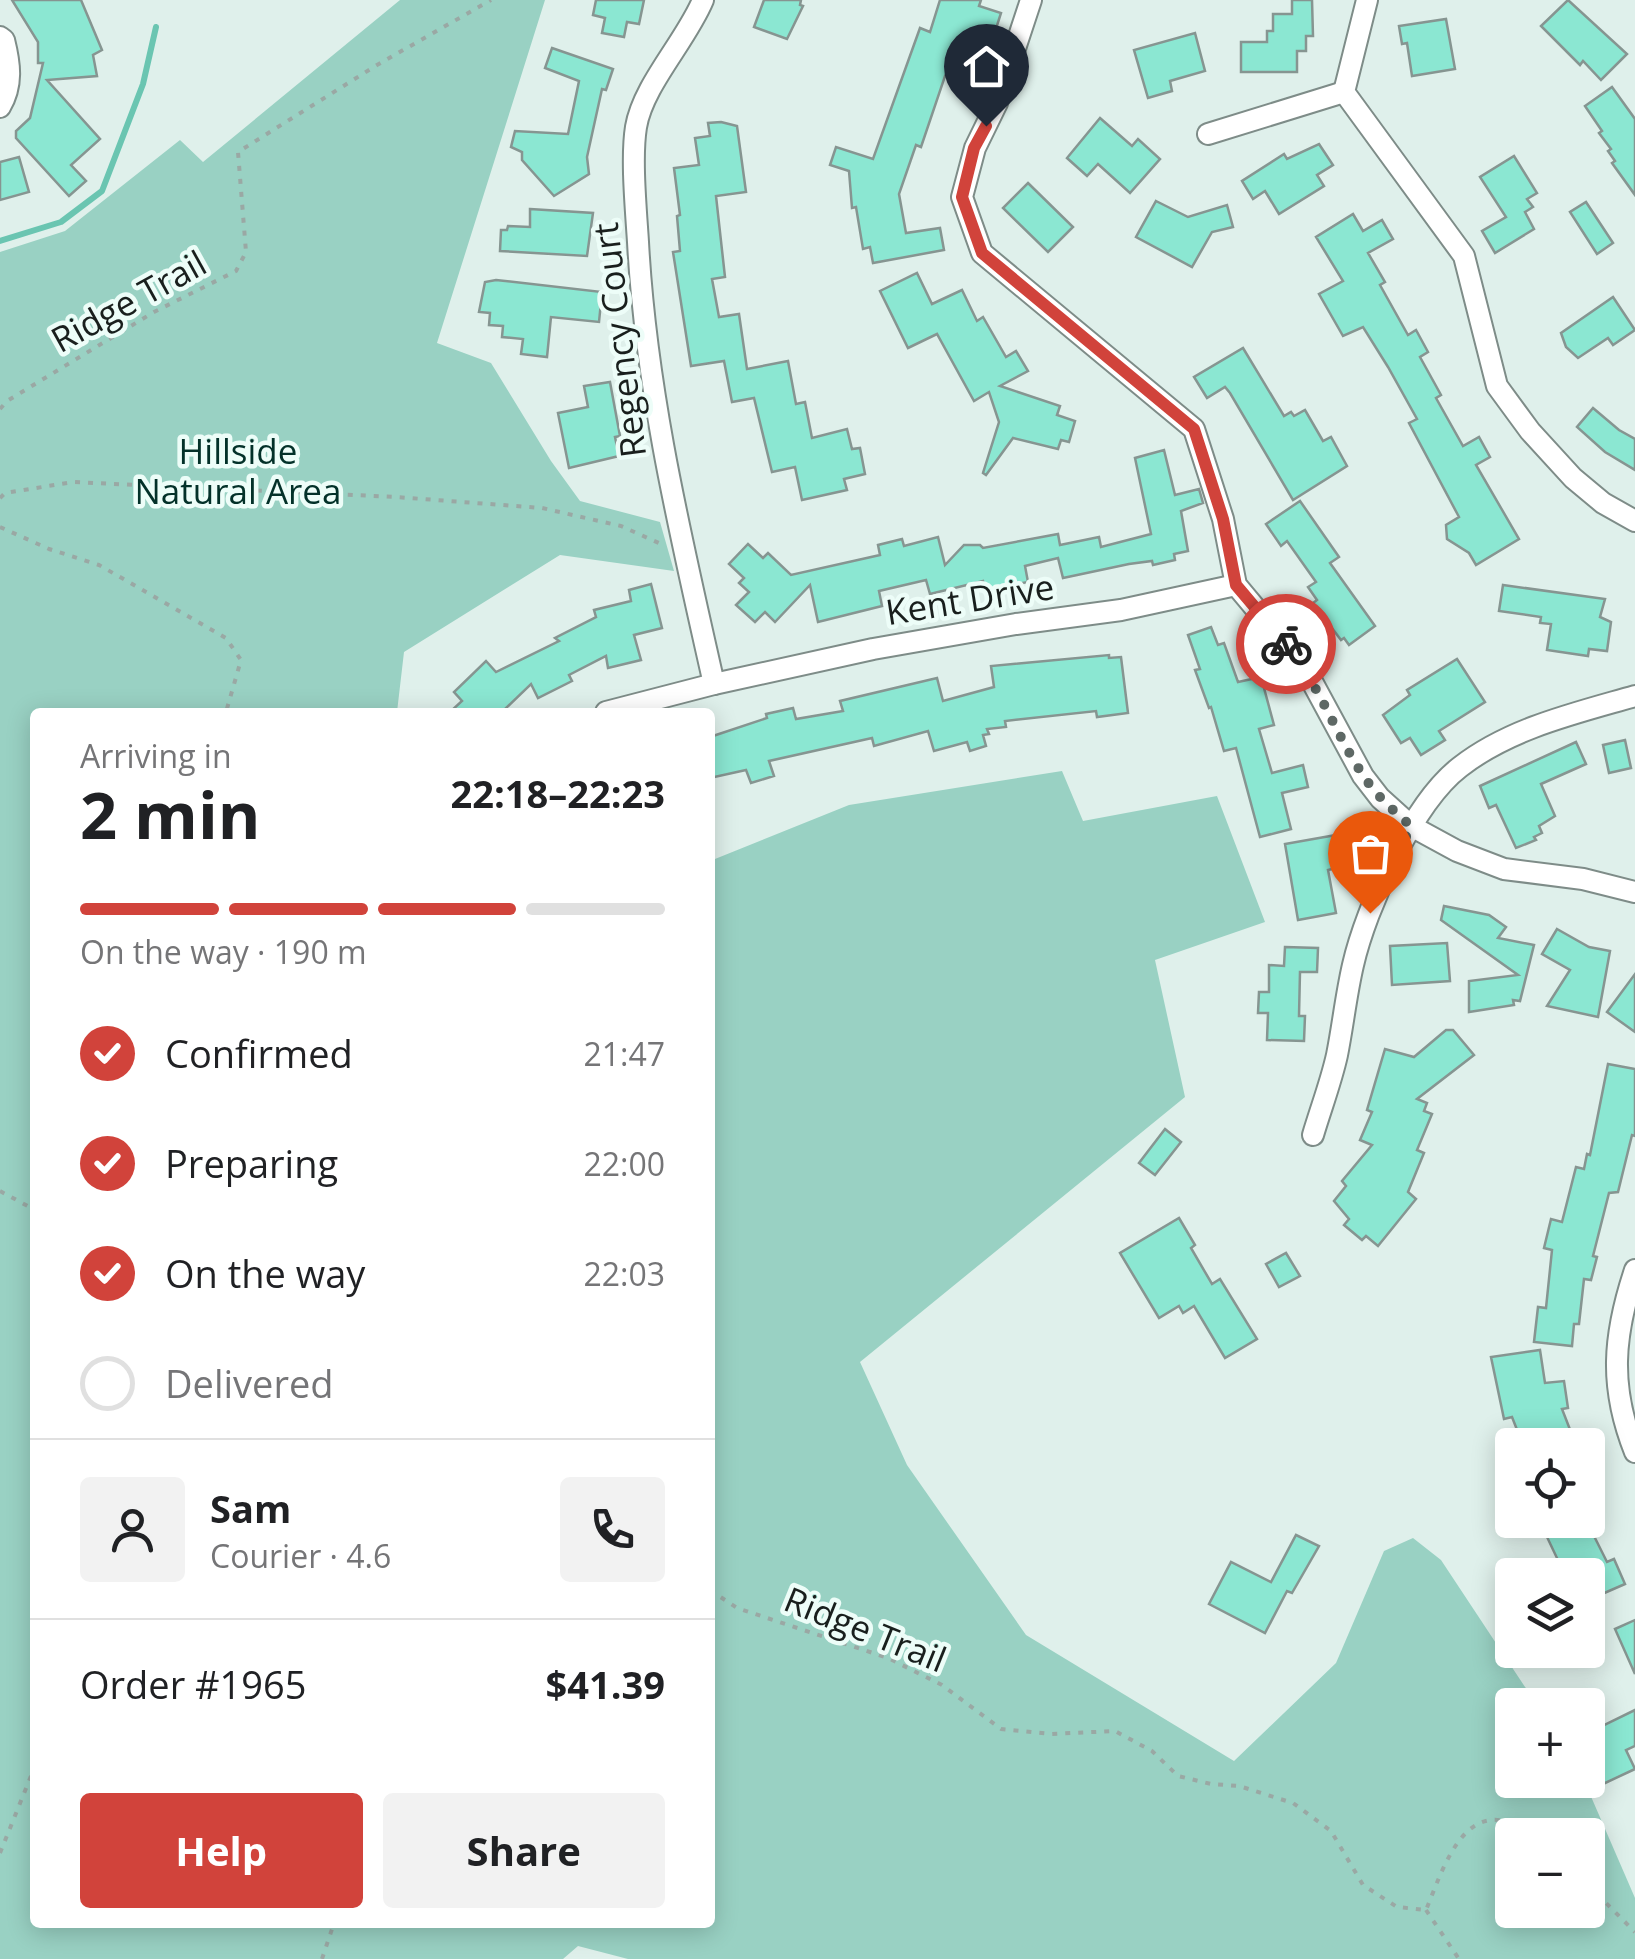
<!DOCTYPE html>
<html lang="en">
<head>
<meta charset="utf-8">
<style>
	:root { --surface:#fff; --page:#f2f2f2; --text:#202124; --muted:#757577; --line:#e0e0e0; --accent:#d1433b }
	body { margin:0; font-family:"Open Sans",sans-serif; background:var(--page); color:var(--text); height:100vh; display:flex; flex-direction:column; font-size:38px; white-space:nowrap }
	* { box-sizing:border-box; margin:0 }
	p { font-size:32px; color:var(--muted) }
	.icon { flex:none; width:55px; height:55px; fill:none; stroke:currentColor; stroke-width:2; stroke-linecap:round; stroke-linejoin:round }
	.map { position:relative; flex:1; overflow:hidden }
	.details { position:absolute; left:30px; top:708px; width:685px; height:1220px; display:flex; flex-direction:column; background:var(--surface); border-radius:10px; box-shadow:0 5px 25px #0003 }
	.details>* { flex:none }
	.fabs { position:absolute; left:1495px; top:1428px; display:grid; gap:20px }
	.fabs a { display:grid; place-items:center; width:110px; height:110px; border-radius:10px; background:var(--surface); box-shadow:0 5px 25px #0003; font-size:50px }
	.pin { position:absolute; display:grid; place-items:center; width:85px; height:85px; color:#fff; margin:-102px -42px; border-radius:50% 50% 50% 0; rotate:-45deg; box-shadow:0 0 10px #0007 }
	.pin .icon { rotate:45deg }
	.courier { position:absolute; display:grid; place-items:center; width:100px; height:100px; margin:-50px; border:8px solid #d1433b; border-radius:50%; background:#fff; color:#222; box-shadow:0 2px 12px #0007 }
	.summary em { font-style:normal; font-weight:700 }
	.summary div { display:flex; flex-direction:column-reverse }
	.summary { display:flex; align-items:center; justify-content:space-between; height:170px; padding:0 50px }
	h1 { font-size:65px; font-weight:700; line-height:75px }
	.bar { display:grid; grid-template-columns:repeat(4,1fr); gap:15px 10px; align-content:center; height:120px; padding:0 50px }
	.bar i { height:12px; border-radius:8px; background:var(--line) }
	.bar .active { background:var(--accent) }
	.bar p { grid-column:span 4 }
	.line { display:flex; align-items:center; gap:25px; padding:0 50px; border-top:2px solid var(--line) }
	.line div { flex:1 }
	.round { display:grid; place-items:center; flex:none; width:105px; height:105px; border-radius:10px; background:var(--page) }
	ol { padding:0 50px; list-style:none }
	li { display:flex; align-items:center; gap:30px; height:110px }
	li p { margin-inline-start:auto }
	li .icon { padding:10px; border-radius:50%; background:var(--accent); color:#fff; stroke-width:4 }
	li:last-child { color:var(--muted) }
	li i { width:55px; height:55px; border:5px solid var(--line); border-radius:50% }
	.button { display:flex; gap:20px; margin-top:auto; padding:20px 50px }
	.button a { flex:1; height:115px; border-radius:10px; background:var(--accent); color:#fff; font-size:40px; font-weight:700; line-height:115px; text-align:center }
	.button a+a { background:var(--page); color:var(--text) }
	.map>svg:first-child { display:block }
	.green { fill:#99d1c3; fill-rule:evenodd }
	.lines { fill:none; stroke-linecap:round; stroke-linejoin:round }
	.stream { stroke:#6ac5b1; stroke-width:6 }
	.building { fill:#8be7d2; stroke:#869591; stroke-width:2.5 }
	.street-casing { stroke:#7e8c88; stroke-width:24 }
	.path { stroke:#9aa8a4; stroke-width:4; stroke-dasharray:5 8; stroke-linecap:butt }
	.street { stroke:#fff; stroke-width:20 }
	.done { stroke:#5e6865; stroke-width:10; stroke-dasharray:0 18 }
	.route { stroke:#d1433b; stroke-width:12 }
	.labels { text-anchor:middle; stroke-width:9; stroke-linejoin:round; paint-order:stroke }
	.street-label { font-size:35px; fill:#191f1d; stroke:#edfdf8 }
	.park-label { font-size:35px; fill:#033129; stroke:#edfdf8 }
</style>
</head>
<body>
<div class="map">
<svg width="1635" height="1959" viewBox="0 0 1635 1959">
	<rect width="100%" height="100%" fill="#dff0eb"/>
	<path class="green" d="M 400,0 L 545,0 L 437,343 L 491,363 L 551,461 L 580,501 L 660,522 L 674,571 L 560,555 L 404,652 L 397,712 L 35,712 L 35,1922 L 710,1922 L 710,861 L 849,805 L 1062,771 L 1083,821 L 1217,796 L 1265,922 L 1155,960 L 1185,1097 L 860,1362 L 907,1465 L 1026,1635 L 1234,1761 L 1336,1663 L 1384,1551 L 1413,1538 L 1441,1560 L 1537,1705 L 1512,1705 L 1512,1780 L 1583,1780 L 1586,1785 L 1635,1898 L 1635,1959 L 628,1959 L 578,1946 L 563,1959 L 0,1959 L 0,252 L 65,231 L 180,140 L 203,162 ZM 1512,1835 L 1588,1835 L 1588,1910 L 1512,1910 Z"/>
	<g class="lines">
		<path class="stream" d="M 0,241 L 61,222 L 102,191 L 143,84 L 156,27"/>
	</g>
	<g class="building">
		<path d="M 12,0 L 81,0 L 102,50 L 93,55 L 97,76 L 47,80 L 100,139 L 71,165 L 86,181 L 69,196 L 16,138 L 16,131 L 30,118 L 43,63 L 38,63 L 38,42 Z"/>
		<path d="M 596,0 L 644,0 L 639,24 L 627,22 L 624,37 L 602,33 L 605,18 L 593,15 Z"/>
		<path d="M 764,0 L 801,0 L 800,5 L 803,6 L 787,39 L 754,27 Z"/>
		<path d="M 940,0 L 981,0 L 979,6 L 1001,13 L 994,35 L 982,31 L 962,82 L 945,76 L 921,147 L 916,145 L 899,194 L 906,233 L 940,228 L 944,250 L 873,263 L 870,247 L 863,249 L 856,207 L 852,208 L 849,171 L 830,165 L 836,147 L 873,159 L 920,28 L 930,32 Z"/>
		<path d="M 1292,0 L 1312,0 L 1313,36 L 1306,36 L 1306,51 L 1297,51 L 1297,72 L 1241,72 L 1241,42 L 1267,42 L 1267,31 L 1273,31 L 1273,14 L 1292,14 Z"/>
		<path d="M 1568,0 L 1627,54 L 1601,80 L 1583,61 L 1580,65 L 1541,26 Z"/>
		<path d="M 1446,19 L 1455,69 L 1412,76 L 1407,43 L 1402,44 L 1399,26 Z"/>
		<path d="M 1195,33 L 1205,71 L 1170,81 L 1172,91 L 1148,98 L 1134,50 Z"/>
		<path d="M 552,48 L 613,69 L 606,90 L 602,89 L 587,157 L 589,174 L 554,196 L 522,160 L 522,152 L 511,147 L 515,131 L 568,134 L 579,81 L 545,68 Z"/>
		<path d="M 1612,87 L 1635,119 L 1635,195 L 1612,163 L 1615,161 L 1608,151 L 1611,149 L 1599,133 L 1602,131 L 1585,106 Z"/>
		<path d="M 1100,118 L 1132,146 L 1138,139 L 1160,159 L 1130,193 L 1098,164 L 1087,176 L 1067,158 Z"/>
		<path d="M 721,122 L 737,126 L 746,192 L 716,196 L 725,277 L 712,279 L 719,317 L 739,314 L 747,369 L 788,361 L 796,404 L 805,402 L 812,438 L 847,429 L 852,449 L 860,448 L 865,474 L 844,479 L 847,490 L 802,500 L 795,467 L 772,472 L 754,398 L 732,402 L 724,361 L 691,366 L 673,252 L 680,251 L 677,216 L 680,215 L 674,168 L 699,165 L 695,138 L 710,136 L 708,123 Z"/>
		<path d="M 1319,144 L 1333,165 L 1317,175 L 1324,186 L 1279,214 L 1265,191 L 1253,199 L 1242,181 L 1284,154 L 1287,159 Z"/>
		<path d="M 1514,156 L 1537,193 L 1527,199 L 1533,207 L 1525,212 L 1534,229 L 1495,253 L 1482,231 L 1506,217 L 1480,177 Z"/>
		<path d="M 19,157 L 29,192 L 0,200 L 0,162 Z"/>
		<path d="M 1028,183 L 1073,227 L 1048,252 L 1003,208 Z"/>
		<path d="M 1156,201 L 1188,217 L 1227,205 L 1233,227 L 1212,232 L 1192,267 L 1136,237 Z"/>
		<path d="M 1586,202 L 1613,243 L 1597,254 L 1570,212 Z"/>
		<path d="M 530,209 L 593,213 L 587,256 L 500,251 L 501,230 L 507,230 L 508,226 L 530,227 Z"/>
		<path d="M 1353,214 L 1363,231 L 1382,220 L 1393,239 L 1368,253 L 1385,282 L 1380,285 L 1408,335 L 1416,330 L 1428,352 L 1420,357 L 1441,395 L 1436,398 L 1463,446 L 1479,437 L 1490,457 L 1476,465 L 1519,539 L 1476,565 L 1469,553 L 1447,539 L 1446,525 L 1459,517 L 1409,423 L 1417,419 L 1388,367 L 1363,327 L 1343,336 L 1319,294 L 1343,281 L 1316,237 Z"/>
		<path d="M 917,273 L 932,304 L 962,290 L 977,321 L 983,317 L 1006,357 L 1016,351 L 1028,371 L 1000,386 L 1060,406 L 1057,415 L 1075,421 L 1069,442 L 1061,440 L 1058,449 L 1013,438 L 986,475 L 983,473 L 999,422 L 989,392 L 974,401 L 937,334 L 908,348 L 880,291 Z"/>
		<path d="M 496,280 L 602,292 L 599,322 L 551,317 L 547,357 L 521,354 L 523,339 L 502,337 L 503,326 L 489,325 L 490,313 L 479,312 L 485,282 Z"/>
		<path d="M 1613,297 L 1635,330 L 1613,345 L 1608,338 L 1578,358 L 1566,347 L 1561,333 Z"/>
		<path d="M 1243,348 L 1284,416 L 1291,412 L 1294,416 L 1305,410 L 1323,441 L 1331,437 L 1347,466 L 1293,500 L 1230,393 L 1225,387 L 1207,398 L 1194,377 Z"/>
		<path d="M 610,382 L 620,436 L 615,437 L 619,456 L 569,468 L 558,413 L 588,407 L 584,386 Z"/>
		<path d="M 1593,408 L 1619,430 L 1635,439 L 1635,470 L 1605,452 L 1577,427 Z"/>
		<path d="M 1164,450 L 1175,495 L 1199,489 L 1203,503 L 1181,511 L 1188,551 L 1174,554 L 1175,560 L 1153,565 L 1152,561 L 1129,564 L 1063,578 L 1058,558 L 1025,566 L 1028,582 L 985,590 L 983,581 L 930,594 L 926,580 L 879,591 L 882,606 L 818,622 L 810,585 L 775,622 L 765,612 L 755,622 L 736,605 L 749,592 L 739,583 L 744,578 L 729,564 L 748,544 L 763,558 L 768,553 L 791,575 L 880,555 L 878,545 L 902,539 L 904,546 L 938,537 L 945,565 L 964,545 L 980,545 L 983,548 L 1058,534 L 1060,545 L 1099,537 L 1101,547 L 1151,534 L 1135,458 Z"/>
		<path d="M 1300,501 L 1339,557 L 1330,563 L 1375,626 L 1349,645 L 1344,638 L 1341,640 L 1313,603 L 1317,600 L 1308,587 L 1316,582 L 1287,541 L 1281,546 L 1266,524 Z"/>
		<path d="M 651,584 L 662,628 L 634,635 L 641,660 L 608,668 L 606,656 L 569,675 L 572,681 L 538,698 L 531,684 L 502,712 L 450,712 L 462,701 L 454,692 L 486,661 L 496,672 L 559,641 L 555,638 L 596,617 L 594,610 L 631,601 L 629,590 Z"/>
		<path d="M 1503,585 L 1605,599 L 1600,617 L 1611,622 L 1607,651 L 1589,649 L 1588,656 L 1547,650 L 1551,624 L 1540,623 L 1541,617 L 1499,611 Z"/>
		<path d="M 1211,627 L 1218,645 L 1224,643 L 1238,682 L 1261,677 L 1274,725 L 1259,729 L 1272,773 L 1303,765 L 1308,787 L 1282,793 L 1291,829 L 1260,837 L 1236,748 L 1224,751 L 1211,707 L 1209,708 L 1195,670 L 1200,669 L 1188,635 Z"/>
		<path d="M 1109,655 L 1109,658 L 1121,657 L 1128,713 L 1097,717 L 1096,711 L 1005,721 L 1006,727 L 987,729 L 989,734 L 983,735 L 986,746 L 970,751 L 967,742 L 934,751 L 928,731 L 874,746 L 872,738 L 769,761 L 774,776 L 751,783 L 746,770 L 710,778 L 710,737 L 767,718 L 766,714 L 793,708 L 796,719 L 843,711 L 840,701 L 937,678 L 943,701 L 994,687 L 991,666 Z"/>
		<path d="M 1457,659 L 1485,702 L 1439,731 L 1445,740 L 1421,755 L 1410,738 L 1401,743 L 1383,715 L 1410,695 L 1407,690 Z"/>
		<path d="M 1625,740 L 1631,768 L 1609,773 L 1603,745 Z"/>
		<path d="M 1576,742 L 1586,764 L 1541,784 L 1555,816 L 1539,826 L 1542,833 L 1534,837 L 1536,840 L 1516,848 L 1496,805 L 1489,808 L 1480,786 Z"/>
		<path d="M 1336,835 L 1341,867 L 1328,870 L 1336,913 L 1298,920 L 1285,844 Z"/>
		<path d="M 1444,906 L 1489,915 L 1506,927 L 1498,938 L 1534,945 L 1520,1001 L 1513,1000 L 1514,1005 L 1469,1012 L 1469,981 L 1518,975 L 1441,920 Z"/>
		<path d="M 1557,929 L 1589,947 L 1610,951 L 1598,1017 L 1547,1006 L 1570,970 L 1542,954 Z"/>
		<path d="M 1447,943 L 1450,981 L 1392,985 L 1390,946 Z"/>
		<path d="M 1285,947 L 1318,948 L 1317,972 L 1300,972 L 1299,1016 L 1305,1016 L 1304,1041 L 1267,1040 L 1268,1013 L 1258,1013 L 1259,992 L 1269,992 L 1269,965 L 1284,966 Z"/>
		<path d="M 1635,974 L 1635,1032 L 1607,1012 Z"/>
		<path d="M 1446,1030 L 1453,1030 L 1474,1055 L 1417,1099 L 1427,1103 L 1424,1111 L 1432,1114 L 1417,1150 L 1424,1153 L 1408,1192 L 1416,1199 L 1378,1246 L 1366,1236 L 1362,1240 L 1344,1225 L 1349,1219 L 1334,1201 L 1346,1186 L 1342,1181 L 1372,1145 L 1360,1140 L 1372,1112 L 1367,1110 L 1385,1049 L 1414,1057 Z"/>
		<path d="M 1608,1064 L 1635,1069 L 1635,1136 L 1632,1135 L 1618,1192 L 1609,1193 L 1593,1256 L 1597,1257 L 1591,1280 L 1584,1279 L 1579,1324 L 1574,1324 L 1572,1346 L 1534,1342 L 1538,1307 L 1546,1308 L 1552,1250 L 1544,1248 L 1551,1219 L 1562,1222 L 1576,1167 L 1584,1169 L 1587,1154 L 1590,1155 Z"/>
		<path d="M 1165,1129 L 1181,1142 L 1155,1175 L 1139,1163 Z"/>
		<path d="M 1179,1218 L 1195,1245 L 1191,1248 L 1212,1284 L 1220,1279 L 1257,1339 L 1225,1358 L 1194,1306 L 1183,1313 L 1179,1306 L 1159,1318 L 1120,1253 Z"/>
		<path d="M 1286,1253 L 1300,1276 L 1279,1287 L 1266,1264 Z"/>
		<path d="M 1540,1350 L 1545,1383 L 1564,1381 L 1568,1408 L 1562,1409 L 1576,1445 L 1523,1445 L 1512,1417 L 1504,1419 L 1491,1357 Z"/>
		<path d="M 1586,1520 L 1607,1562 L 1614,1559 L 1625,1584 L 1593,1598 L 1588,1599 L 1588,1575 L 1565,1575 L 1547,1537 Z"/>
		<path d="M 1296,1535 L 1319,1546 L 1292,1593 L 1287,1591 L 1265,1633 L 1209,1604 L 1231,1562 L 1271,1582 Z"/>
		<path d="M 1635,1620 L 1635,1674 L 1615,1629 Z"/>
		<path d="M 1635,1710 L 1635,1746 L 1626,1750 L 1635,1769 L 1603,1784 L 1588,1752 L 1588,1733 Z"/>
	</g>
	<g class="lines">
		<g class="street-casing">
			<g id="street">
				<path d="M 703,0 C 686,41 643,85 636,127 C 631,158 636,210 638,242 C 646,392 681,537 714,684"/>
				<path d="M 1031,0 L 997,103 L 975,148 L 962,197 L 982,253 L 1194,429 L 1223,519 L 1236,585 L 1303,665 L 1363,776 L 1380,798 L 1411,826 L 1457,851 L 1504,869 L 1583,879 L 1635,892"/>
				<path d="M 1367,0 L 1344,92 L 1464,256 L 1497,386 L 1530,431 L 1573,478 L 1603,503 L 1635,521"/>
				<path d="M 0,37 L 4,40 C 10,64 13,85 0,107"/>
				<path d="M 1208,134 L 1344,92"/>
				<path d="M 606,712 L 714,684 L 873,649 L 1016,624 L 1121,610 L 1236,585"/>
				<path d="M 1313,1135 C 1321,1108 1331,1082 1337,1055 C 1343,1025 1346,995 1353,965 C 1366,908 1413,803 1460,767 C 1510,728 1576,713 1635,696"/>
				<path d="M 1635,1270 C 1613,1336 1609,1387 1635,1452"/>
			</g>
		</g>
		<g class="path">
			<path d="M 0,409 L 7,401 L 154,312 L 236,271 L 246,252 L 238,152 L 377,65 L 491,0"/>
			<path d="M 0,498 L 5,493 L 73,482 L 396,497 L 542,508 L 621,526 L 661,544"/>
			<path d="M 0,527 L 49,549 L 99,565 L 226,638 L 241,660 L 226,712"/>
			<path d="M 0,1191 L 35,1210"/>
			<path d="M 710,1590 L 737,1608 L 888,1658 L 942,1685 L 1001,1729 L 1051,1734 L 1115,1731 L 1152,1751 L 1178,1776 L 1211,1784 L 1239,1786 L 1293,1803 L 1331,1831 L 1363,1885 L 1397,1907 L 1426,1910 C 1446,1861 1468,1788 1533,1835"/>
			<path d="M 0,1853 L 35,1766"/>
			<path d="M 1588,1885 L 1635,1932"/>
			<path d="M 1426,1910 L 1459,1959"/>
			<path d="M 322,1959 L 332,1929 L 342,1922"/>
		</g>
		<use href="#street" class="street"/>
	</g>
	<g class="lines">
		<path class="done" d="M 1286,644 C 1320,685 1336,737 1367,781 C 1379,798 1395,812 1411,826 L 1370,913"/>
		<path class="route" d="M 986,126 L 974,148 L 962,197 L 982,253 L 1194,429 L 1223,519 L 1236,585 L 1286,644"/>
	</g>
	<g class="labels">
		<g class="street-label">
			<text transform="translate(129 302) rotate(-29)" y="12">Ridge Trail</text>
			<text transform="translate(620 340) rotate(-97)" y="12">Regency Court</text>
			<text transform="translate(970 600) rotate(-9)" y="12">Kent Drive</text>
			<text transform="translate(865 1630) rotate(22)" y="12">Ridge Trail</text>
		</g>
		<g class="park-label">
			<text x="238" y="464">Hillside<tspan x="238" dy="40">Natural Area</tspan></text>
		</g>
	</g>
</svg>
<div class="fabs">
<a><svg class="icon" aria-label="locate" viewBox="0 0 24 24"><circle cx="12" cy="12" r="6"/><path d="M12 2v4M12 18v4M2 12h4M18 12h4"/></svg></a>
<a><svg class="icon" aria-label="layers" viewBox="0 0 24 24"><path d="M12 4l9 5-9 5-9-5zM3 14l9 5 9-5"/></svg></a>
<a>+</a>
<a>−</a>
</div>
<div class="pin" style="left:1370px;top:913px;background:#ea580c"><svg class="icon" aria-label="bag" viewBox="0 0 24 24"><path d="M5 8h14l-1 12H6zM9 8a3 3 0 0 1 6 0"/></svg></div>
<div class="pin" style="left:986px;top:126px;background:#1f2937"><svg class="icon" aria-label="home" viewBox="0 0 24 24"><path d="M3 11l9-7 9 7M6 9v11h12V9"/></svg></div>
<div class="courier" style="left:1286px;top:644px"><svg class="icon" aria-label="bike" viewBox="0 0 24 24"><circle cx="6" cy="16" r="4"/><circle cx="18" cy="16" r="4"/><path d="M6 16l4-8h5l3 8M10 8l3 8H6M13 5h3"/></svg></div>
<section class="details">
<div class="summary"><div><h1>2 min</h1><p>Arriving in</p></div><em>22:18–22:23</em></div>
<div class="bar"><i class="active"></i><i class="active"></i><i class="active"></i><i></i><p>On the way · 190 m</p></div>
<ol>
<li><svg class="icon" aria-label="check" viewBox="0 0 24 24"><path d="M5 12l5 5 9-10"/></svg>Confirmed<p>21:47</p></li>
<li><svg class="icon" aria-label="check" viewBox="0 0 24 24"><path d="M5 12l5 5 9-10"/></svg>Preparing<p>22:00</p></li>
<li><svg class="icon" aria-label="check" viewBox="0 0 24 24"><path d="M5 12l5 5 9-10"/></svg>On the way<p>22:03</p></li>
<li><i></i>Delivered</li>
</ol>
<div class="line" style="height:180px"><a class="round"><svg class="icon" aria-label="person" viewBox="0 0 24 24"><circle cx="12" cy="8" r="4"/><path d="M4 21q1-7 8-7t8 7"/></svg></a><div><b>Sam</b><p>Courier · 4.6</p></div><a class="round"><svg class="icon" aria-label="phone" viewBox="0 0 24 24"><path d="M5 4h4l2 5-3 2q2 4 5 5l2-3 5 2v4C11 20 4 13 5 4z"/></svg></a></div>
<div class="line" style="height:130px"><div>Order #1965</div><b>$41.39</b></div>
<div class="button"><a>Help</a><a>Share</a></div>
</section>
</div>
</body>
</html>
